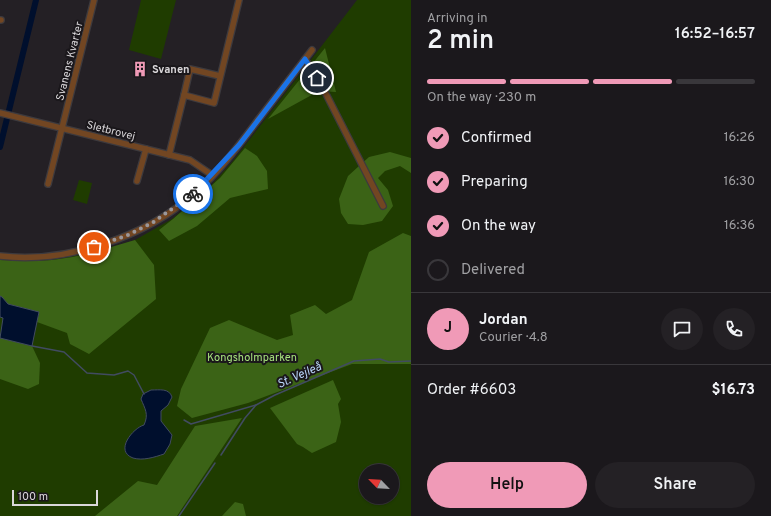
<!DOCTYPE html>
<html lang="en">
<head>
<meta charset="utf-8">
<style>
	:root { --surface:#1b181c; --page:#242125; --text:#f1f3f6; --muted:#a0a0a3; --line:#39373b; --accent:#f09ab7 }
	body { margin:0; font-family:Overpass,sans-serif; background:var(--page); color:var(--text); height:100vh; display:flex; flex-direction:column; font-size:15px; white-space:nowrap }
	* { box-sizing:border-box; margin:0 }
	p { font-size:13px; color:var(--muted) }
	.icon { flex:none; width:22px; height:22px; fill:none; stroke:currentColor; stroke-width:2; stroke-linecap:round; stroke-linejoin:round }
	.map { position:relative; flex:1; overflow:hidden }
	.details { display:flex; flex-direction:column; background:var(--surface); width:360px }
	.details>* { flex:none }
	.needle { width:26px; rotate:295deg }
	.tools { position:absolute; left:359px; top:464px; display:grid; gap:8px }
	.tools a { display:grid; place-items:center; width:40px; height:40px; border-radius:50%; background:var(--surface); box-shadow:0 1px 3px #0004,0 0 0 1px var(--line); font-size:20px }
	.scale { position:absolute; left:12px; bottom:10px; width:86px; box-sizing:border-box; padding-left:4px; border:2px solid #dad7da; border-top:0; font-size:11px; line-height:14px; white-space:nowrap; color:#dad7da; -webkit-text-stroke:3px #1a171b; paint-order:stroke }
	.pin { position:absolute; display:grid; place-items:center; width:34px; height:34px; color:#fff; margin:-17px; border:2px solid #fff; border-radius:50%; box-shadow:0 1px 4px #0007 }
	.courier { position:absolute; display:grid; place-items:center; width:40px; height:40px; margin:-20px; border:3px solid #1a73e8; border-radius:50%; background:#fff; color:#222; box-shadow:0 1px 5px #0007 }
	.summary em { font-style:normal; font-weight:600 }
	.summary div { display:flex; flex-direction:column-reverse }
	.summary { display:flex; align-items:center; justify-content:space-between; height:68px; padding:0 16px }
	h1 { font-size:26px; font-weight:600; line-height:30px }
	.bar { display:grid; grid-template-columns:repeat(4,1fr); gap:6px 4px; align-content:center; height:48px; padding:0 16px }
	.bar i { height:5px; border-radius:3px; background:var(--line) }
	.bar .active { background:var(--accent) }
	.bar p { grid-column:span 4 }
	.line { display:flex; align-items:center; gap:10px; padding:0 16px; border-top:1px solid var(--line) }
	.line div { flex:1 }
	.round { display:grid; place-items:center; flex:none; width:42px; height:42px; border-radius:21px; background:var(--page) }
	ol { padding:0 16px; list-style:none }
	li { display:flex; align-items:center; gap:12px; height:44px }
	li p { margin-inline-start:auto }
	li .icon { padding:4px; border-radius:50%; background:var(--accent); color:#111; stroke-width:4 }
	li:last-child { color:var(--muted) }
	li i { width:22px; height:22px; border:2px solid var(--line); border-radius:50% }
	.button { display:flex; gap:8px; margin-top:auto; padding:8px 16px }
	.button a { flex:1; height:46px; border-radius:24px; background:var(--accent); color:#111; font-size:16px; font-weight:600; line-height:46px; text-align:center }
	.button a+a { background:var(--page); color:var(--text) }
	main { display:flex; flex:1; min-height:0 }
	.map>svg:first-child { display:block }
	.green { fill:#1f3c00; fill-rule:evenodd }
	.forest { fill:#3b6316 }
	.water { fill:#000f2d; stroke:#414b61 }
	.lines { fill:none; stroke-linecap:round; stroke-linejoin:round }
	.stream { stroke:#414b61; stroke-width:1.5 }
	.canal { stroke:#000f2d; stroke-width:6 }
	.minor-casing { stroke:#3d3a3e; stroke-width:8 }
	.minor { stroke:#724622; stroke-width:5.5 }
	.done { stroke:#9a979b; stroke-width:4; stroke-dasharray:0 7.2 }
	.route { stroke:#1a73e8; stroke-width:5 }
	.labels { text-anchor:middle; stroke-width:4; stroke-linejoin:round; paint-order:stroke }
	.street-label { font-size:11px; fill:#dad7da; stroke:#1a171b }
	.poi-label { font-size:11px; font-weight:bold; fill:#dad7da; stroke:#1a171b; text-anchor:start }
	.park-label { font-size:11px; fill:#a7e27d; stroke:#1a171b }
	.water-label { font-size:12px; font-style:italic; fill:#b8d3f7; stroke:#1a171b }
</style>
</head>
<body>
<main>
<div class="map">
<svg width="411" height="516" viewBox="0 0 411 516">
	<rect width="100%" height="100%" fill="#242025"/>
	<g class="green">
		<path d="M 141,0 L 176,0 L 161,59 L 129,50 Z"/>
		<path d="M 357,0 L 411,0 L 411,516 L 0,516 L 0,260 L 18,261 L 59,259 L 102,250 L 135,240 L 172,219 L 207,190 L 233,161 ZM 366,471 L 392,471 L 392,497 L 366,497 Z"/>
		<path d="M 79,180 L 92,183 L 87,204 L 73,200 Z"/>
	</g>
	<g class="forest">
		<path d="M 325,48 L 336,92 L 319,91 L 268,119 Z"/>
		<path d="M 245,148 L 257,156 L 267,171 L 268,189 L 230,198 L 197,226 L 169,241 L 159,230 L 173,219 L 220,178 Z"/>
		<path d="M 390,152 L 411,158 L 411,173 L 400,166 L 385,171 L 378,178 L 388,190 L 393,206 L 382,221 L 363,225 L 348,224 L 341,213 L 339,199 L 348,176 L 369,157 Z"/>
		<path d="M 403,233 L 411,236 L 411,364 L 352,364 L 248,403 L 192,418 L 177,406 L 181,389 L 210,328 L 229,320 L 277,340 L 293,335 L 290,315 L 315,305 L 326,314 L 352,300 L 369,252 Z"/>
		<path d="M 135,240 L 154,265 L 156,299 L 89,354 L 70,344 L 67,333 L 37,322 L 39,312 L 8,304 L 2,297 L 0,296 L 0,260 C 19,261 40,262 59,259 C 85,256 110,247 135,240 Z"/>
		<path d="M 0,338 L 32,346 L 40,363 L 39,384 L 28,389 L 0,379 Z"/>
		<path d="M 333,380 L 341,399 L 338,404 L 341,422 L 336,442 L 312,453 L 303,447 L 297,444 L 270,408 Z"/>
		<path d="M 242,418 L 177,516 L 95,516 L 138,481 L 157,485 L 195,426 Z"/>
		<path d="M 235,502 L 243,504 L 246,516 L 222,516 Z"/>
	</g>
	<g class="water">
		<path d="M 0,296 L 2,297 L 8,304 L 39,312 L 32,346 L 0,338 L 3,318 L 0,317 Z"/>
		<path d="M 151,390 C 160,390 169,388 172,397 L 168,405 L 161,411 L 161,421 L 172,435 L 170,444 L 164,454 C 155,457 143,461 133,458 C 114,451 133,428 144,425 C 149,414 145,409 141,399 L 143,394 Z"/>
	</g>
	<g class="lines">
		<g class="stream">
			<path d="M 32,346 L 64,352 L 87,373 L 114,375 L 128,371 L 134,375 L 144,394"/>
			<path d="M 184,420 L 191,424 L 256,405"/>
			<path d="M 221,455 L 245,418 L 256,405 L 275,395 L 354,361 L 380,359 L 389,362 L 411,361"/>
			<path d="M 179,516 L 215,463"/>
		</g>
		<path class="canal" d="M 0,147 L 36,0"/>
		<g class="minor-casing">
			<g id="minor">
				<path d="M 0,20 L 1,20"/>
				<path d="M 305,59 L 309,65 L 325,92 L 383,206"/>
				<path d="M 184,95 L 190,69 L 220,76"/>
				<path d="M 0,113 L 190,160 L 212,175"/>
				<path d="M 169,155 L 184,95 L 214,103 L 239,0"/>
				<path d="M 137,181 L 146,149"/>
				<path d="M 48,184 L 94,0"/>
				<path d="M 0,256 C 66,264 146,237 195,193 C 219,172 239,145 258,120 C 276,97 294,73 312,50"/>
			</g>
		</g>
		<use href="#minor" class="minor"/>
	</g>
	<g class="lines">
		<path class="done" d="M 94,247 L 128,235 L 152,223 L 193,194"/>
		<path class="route" d="M 193,194 L 239,145 L 305,59 L 317,78"/>
	</g>
	<defs>
		<g id="building-bare" transform="scale(1.2)"><path d="M-4-6H4V6H1V3H-1V6H-4ZM-2.5-4.3h1.7v1.8h-1.7ZM.8-4.3h1.7v1.8H.8ZM-2.5-1h1.7V.8h-1.7ZM.8-1h1.7V.8H.8Z" fill="#f09ab7" stroke="#1a171b" stroke-width="2.5" paint-order="stroke"/></g>
	</defs>
	<g fill-rule="evenodd">
		<use href="#building-bare" x="140" y="69"/>
	</g>
	<g class="labels">
		<g class="street-label">
			<text transform="translate(69 61) rotate(-76)" y="4">Svanens Kvarter</text>
			<text transform="translate(111 130) rotate(14)" y="4">Sletbrovej</text>
		</g>
		<g class="poi-label">
			<text x="152" y="73">Svanen</text>
		</g>
		<g class="park-label">
			<text x="252" y="361">Kongsholmparken</text>
		</g>
		<g class="water-label">
			<text transform="translate(299 375) rotate(-24)" y="4">St. Vejleå</text>
		</g>
	</g>
</svg>
<div class="tools">
<a><svg class="needle" viewBox="-14 -14 28 28"><path d="M0-13l5 13h-10z" fill="#e53935"/><path d="M0 13l5-13h-10z" fill="#a0a0a3"/></svg></a>
</div>
<div class="scale">100 m</div>
<div class="pin" style="left:94px;top:247px;background:#ea580c"><svg class="icon" aria-label="bag" viewBox="0 0 24 24"><path d="M5 8h14l-1 12H6zM9 8a3 3 0 0 1 6 0"/></svg></div>
<div class="pin" style="left:317px;top:78px;background:#1f2937"><svg class="icon" aria-label="home" viewBox="0 0 24 24"><path d="M3 11l9-7 9 7M6 9v11h12V9"/></svg></div>
<div class="courier" style="left:193px;top:194px"><svg class="icon" aria-label="bike" viewBox="0 0 24 24"><circle cx="6" cy="16" r="4"/><circle cx="18" cy="16" r="4"/><path d="M6 16l4-8h5l3 8M10 8l3 8H6M13 5h3"/></svg></div>
</div>
<section class="details">
<div class="summary"><div><h1>2 min</h1><p>Arriving in</p></div><em>16:52–16:57</em></div>
<div class="bar"><i class="active"></i><i class="active"></i><i class="active"></i><i></i><p>On the way · 230 m</p></div>
<ol>
<li><svg class="icon" aria-label="check" viewBox="0 0 24 24"><path d="M5 12l5 5 9-10"/></svg>Confirmed<p>16:26</p></li>
<li><svg class="icon" aria-label="check" viewBox="0 0 24 24"><path d="M5 12l5 5 9-10"/></svg>Preparing<p>16:30</p></li>
<li><svg class="icon" aria-label="check" viewBox="0 0 24 24"><path d="M5 12l5 5 9-10"/></svg>On the way<p>16:36</p></li>
<li><i></i>Delivered</li>
</ol>
<div class="line" style="height:72px"><b class="round" style="background:var(--accent);color:#111">J</b><div><b>Jordan</b><p>Courier · 4.8</p></div><a class="round"><svg class="icon" aria-label="chat" viewBox="0 0 24 24"><path d="M4 5h16v11H9l-5 4z"/></svg></a><a class="round"><svg class="icon" aria-label="phone" viewBox="0 0 24 24"><path d="M5 4h4l2 5-3 2q2 4 5 5l2-3 5 2v4C11 20 4 13 5 4z"/></svg></a></div>
<div class="line" style="height:52px"><div>Order #6603</div><b>$16.73</b></div>
<div class="button"><a>Help</a><a>Share</a></div>
</section>
</main>
</body>
</html>
